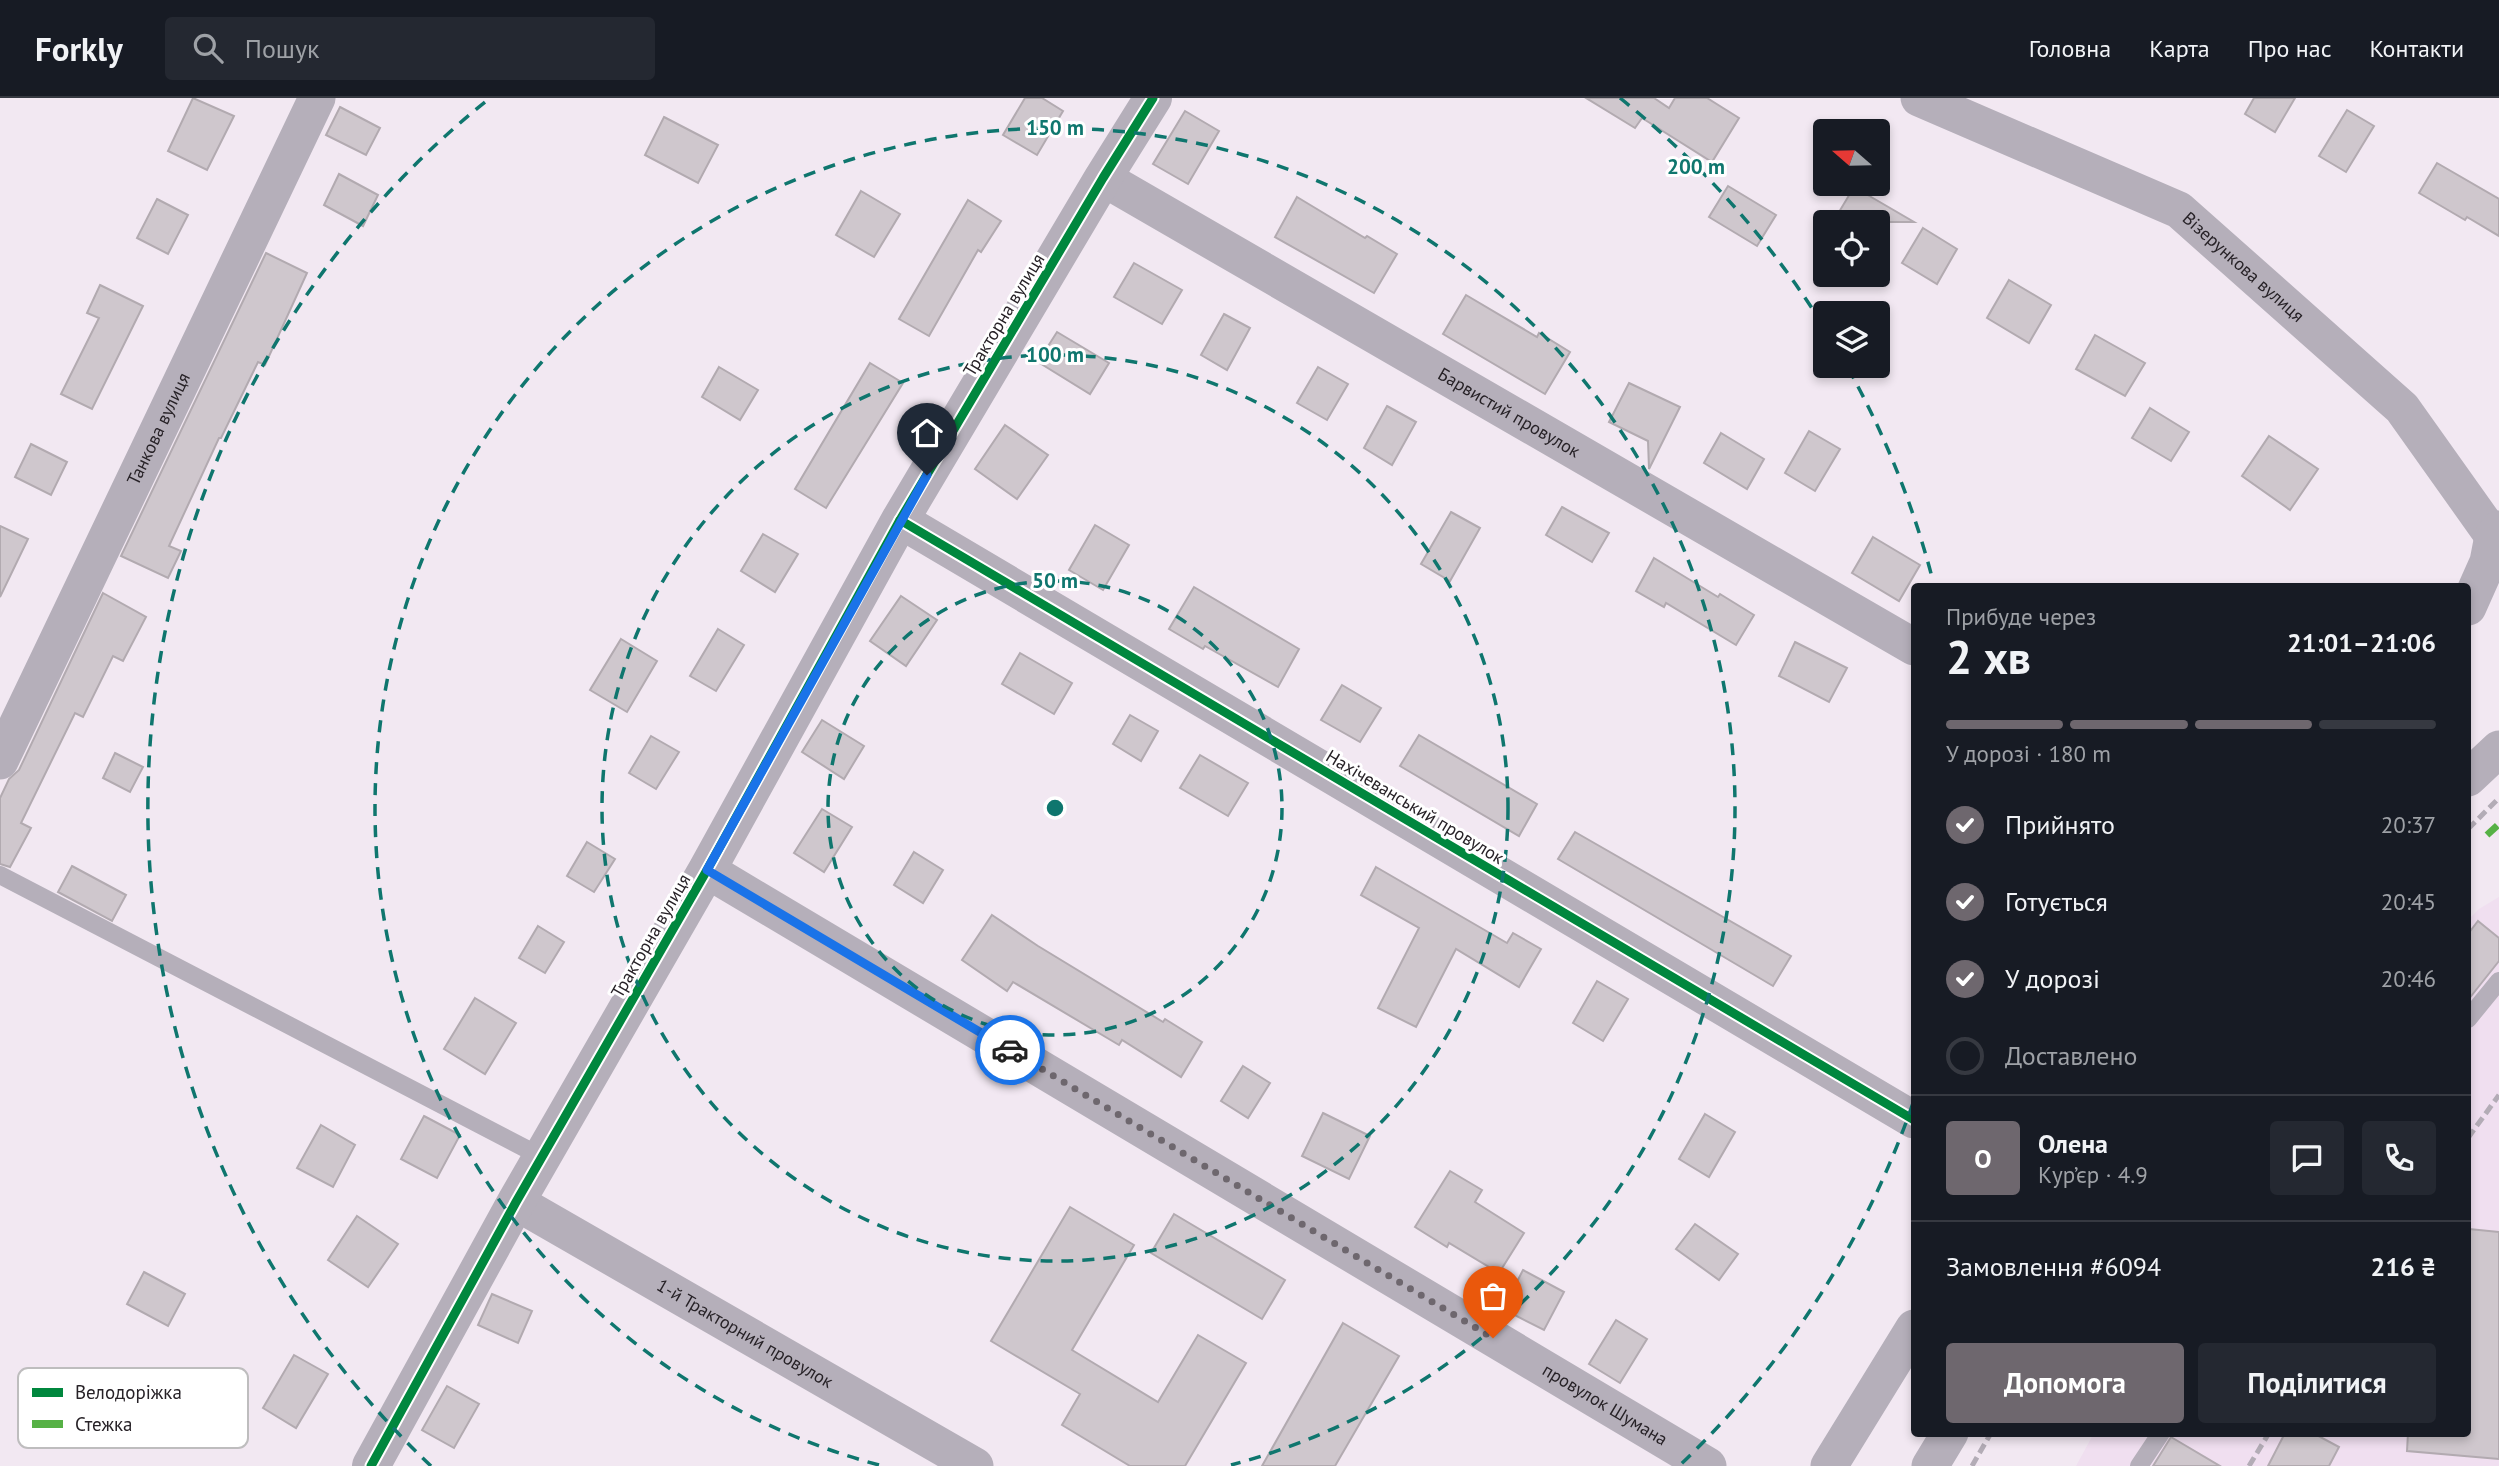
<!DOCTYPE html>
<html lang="uk">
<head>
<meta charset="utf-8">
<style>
	:root { --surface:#171b24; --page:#242831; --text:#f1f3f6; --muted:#9ea1a6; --line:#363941; --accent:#6e676e }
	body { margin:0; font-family:"PT Sans",sans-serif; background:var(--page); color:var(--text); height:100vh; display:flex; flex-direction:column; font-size:26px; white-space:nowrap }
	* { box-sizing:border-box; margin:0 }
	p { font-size:23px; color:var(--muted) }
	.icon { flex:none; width:38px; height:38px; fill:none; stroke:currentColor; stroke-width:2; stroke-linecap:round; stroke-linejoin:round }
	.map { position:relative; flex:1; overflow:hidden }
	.panel { position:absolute; left:1911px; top:485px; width:560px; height:854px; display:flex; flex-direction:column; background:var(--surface); border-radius:7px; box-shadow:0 4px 10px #0003 }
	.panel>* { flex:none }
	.needle { width:46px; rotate:290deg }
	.controls { position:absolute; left:1813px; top:21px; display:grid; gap:14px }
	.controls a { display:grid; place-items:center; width:77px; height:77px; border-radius:7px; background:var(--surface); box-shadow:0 4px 10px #0003; font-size:35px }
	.pin { position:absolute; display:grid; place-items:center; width:60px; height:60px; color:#fff; margin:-72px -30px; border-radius:50% 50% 50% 0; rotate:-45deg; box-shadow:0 0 7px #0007 }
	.pin .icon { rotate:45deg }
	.courier { position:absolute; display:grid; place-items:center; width:70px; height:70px; margin:-35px; border:5px solid #1a73e8; border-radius:50%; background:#fff; color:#222; box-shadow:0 2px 9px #0007 }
	.head em { font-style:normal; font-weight:700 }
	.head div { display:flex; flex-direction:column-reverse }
	.head { display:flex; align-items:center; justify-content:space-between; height:119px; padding:0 35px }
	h1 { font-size:46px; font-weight:700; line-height:52px }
	.bar { display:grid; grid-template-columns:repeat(4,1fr); gap:10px 7px; align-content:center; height:84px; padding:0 35px }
	.bar i { height:9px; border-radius:5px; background:var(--line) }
	.bar .selected { background:var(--accent) }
	.bar p { grid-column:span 4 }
	.line { display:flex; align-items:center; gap:18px; padding:0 35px; border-top:2px solid var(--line) }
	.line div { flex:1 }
	.round { display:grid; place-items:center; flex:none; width:74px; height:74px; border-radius:7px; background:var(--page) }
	ol { padding:0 35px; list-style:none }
	li { display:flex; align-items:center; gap:21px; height:77px }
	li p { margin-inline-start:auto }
	li .icon { padding:7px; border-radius:50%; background:var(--accent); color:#fff; stroke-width:4 }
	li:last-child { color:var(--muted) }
	li i { width:38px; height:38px; border:4px solid var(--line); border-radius:50% }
	.cta { display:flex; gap:14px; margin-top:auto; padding:14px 35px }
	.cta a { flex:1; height:80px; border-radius:7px; background:var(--accent); color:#fff; font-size:28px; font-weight:700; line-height:80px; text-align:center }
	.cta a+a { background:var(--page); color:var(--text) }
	header { display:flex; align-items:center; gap:42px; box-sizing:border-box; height:98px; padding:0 35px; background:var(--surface); border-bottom:2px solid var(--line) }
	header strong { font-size:33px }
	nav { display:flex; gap:38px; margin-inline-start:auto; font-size:24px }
	.search { width:490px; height:63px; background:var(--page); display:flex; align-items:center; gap:18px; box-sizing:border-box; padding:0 24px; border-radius:7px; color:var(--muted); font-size:26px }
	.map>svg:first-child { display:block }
	.built { fill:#f0dff0 }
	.building { fill:#cfc7cd; stroke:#b2aab0; stroke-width:2 }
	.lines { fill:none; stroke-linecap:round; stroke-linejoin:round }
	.service { stroke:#b5afba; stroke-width:18 }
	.minor { stroke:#b5afba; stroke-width:37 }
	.tertiary { stroke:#b5afba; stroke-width:38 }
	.rail { stroke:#b3acb6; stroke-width:5; stroke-dasharray:10 5; stroke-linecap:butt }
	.quiet { stroke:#56b145; stroke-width:7; stroke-dasharray:14 7; stroke-linecap:butt }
	.cycleway-casing { stroke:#fff; stroke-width:13 }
	.cycleway { stroke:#00873e; stroke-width:9 }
	.done { stroke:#6e676e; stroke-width:7; stroke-dasharray:0 12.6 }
	.route { stroke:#1a73e8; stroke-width:9 }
	.ring { fill:none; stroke:#0f766e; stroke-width:3.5; stroke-dasharray:12 9 }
	.labels { text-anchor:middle; stroke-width:6; stroke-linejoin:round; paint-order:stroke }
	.street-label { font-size:18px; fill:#272227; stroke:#fff }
	.key { fill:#fff; stroke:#bebdbe; stroke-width:2 }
	.key-label { font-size:19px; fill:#272227 }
	.centre { fill:#0f766e; stroke:#fff; stroke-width:3.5 }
	.ring-label { font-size:21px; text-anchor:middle; font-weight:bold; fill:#0f766e; stroke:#fff; stroke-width:6; stroke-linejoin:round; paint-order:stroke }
</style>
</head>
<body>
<header>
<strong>Forkly</strong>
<div class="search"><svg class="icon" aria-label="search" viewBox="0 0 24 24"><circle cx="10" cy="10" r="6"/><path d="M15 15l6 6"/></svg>Пошук</div>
<nav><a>Головна</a><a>Карта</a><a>Про нас</a><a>Контакти</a></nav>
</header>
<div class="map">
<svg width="2499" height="1368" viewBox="0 0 2499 1368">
	<rect width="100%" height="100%" fill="#f2e8f2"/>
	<path class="built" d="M 2499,799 L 2499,1368 L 2076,1368 L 2094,1335 L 2468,1335 L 2468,822 L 2479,811 Z"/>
	<g class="building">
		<path d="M 193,0 L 234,18 L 207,72 L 168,53 Z"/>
		<path d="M 1025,0 L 1042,0 L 1063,13 L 1037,57 L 1003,37 Z"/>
		<path d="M 1586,0 L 1654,0 L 1669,10 L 1675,0 L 1707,0 L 1739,20 L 1712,64 L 1642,20 L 1635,30 Z"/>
		<path d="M 2254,0 L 2295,0 L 2275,34 L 2245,16 Z"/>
		<path d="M 340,9 L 380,30 L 366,57 L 326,37 Z"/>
		<path d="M 2347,12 L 2374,28 L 2346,74 L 2319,58 Z"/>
		<path d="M 1185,13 L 1219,33 L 1188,86 L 1153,66 Z"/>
		<path d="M 664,19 L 718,47 L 698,85 L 645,57 Z"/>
		<path d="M 2437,65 L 2499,101 L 2499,138 L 2467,119 L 2465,122 L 2419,95 Z"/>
		<path d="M 339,76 L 378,97 L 363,128 L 324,107 Z"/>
		<path d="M 1728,88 L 1776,117 L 1757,148 L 1709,119 Z"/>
		<path d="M 1854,89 L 1914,124 L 1833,124 Z"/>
		<path d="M 861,93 L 900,116 L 874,159 L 836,137 Z"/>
		<path d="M 1297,99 L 1365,140 L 1367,138 L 1397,156 L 1374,195 L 1275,139 Z"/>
		<path d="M 157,101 L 188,117 L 168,156 L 137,140 Z"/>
		<path d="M 968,102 L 1001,123 L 981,154 L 978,152 L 929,238 L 899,221 Z"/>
		<path d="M 1923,130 L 1957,151 L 1937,186 L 1902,165 Z"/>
		<path d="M 266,155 L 307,175 L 265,267 L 258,264 L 221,340 L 219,340 L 169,448 L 181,453 L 168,480 L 121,458 Z"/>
		<path d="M 1134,165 L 1182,192 L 1162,226 L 1114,199 Z"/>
		<path d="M 2009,182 L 2051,207 L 2029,245 L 1987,220 Z"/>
		<path d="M 100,187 L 143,208 L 92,311 L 61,296 L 99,220 L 87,215 Z"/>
		<path d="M 1466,197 L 1537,239 L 1539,235 L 1570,254 L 1545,296 L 1443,236 Z"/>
		<path d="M 1224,216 L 1250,230 L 1227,272 L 1201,257 Z"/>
		<path d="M 1057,234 L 1109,265 L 1090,296 L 1038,264 Z"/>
		<path d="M 2095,237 L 2145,265 L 2125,298 L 2076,271 Z"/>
		<path d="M 870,265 L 903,285 L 826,410 L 795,391 Z"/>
		<path d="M 719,269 L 758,292 L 740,322 L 702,299 Z"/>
		<path d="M 1318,269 L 1348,286 L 1327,322 L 1297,305 Z"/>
		<path d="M 1629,285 L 1680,309 L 1649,371 L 1648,343 L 1609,324 Z"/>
		<path d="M 1387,308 L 1416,324 L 1392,367 L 1364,350 Z"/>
		<path d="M 2150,310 L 2189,334 L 2171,363 L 2132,340 Z"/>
		<path d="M 1005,327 L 1048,357 L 1017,401 L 975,371 Z"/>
		<path d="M 1809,333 L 1840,351 L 1815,393 L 1785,375 Z"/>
		<path d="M 1721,335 L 1764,361 L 1747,391 L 1704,365 Z"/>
		<path d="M 2269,338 L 2318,371 L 2290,412 L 2242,378 Z"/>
		<path d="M 31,346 L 67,364 L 51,397 L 15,379 Z"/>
		<path d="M 1562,409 L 1609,435 L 1592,464 L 1546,437 Z"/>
		<path d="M 1451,414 L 1480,430 L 1450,483 L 1421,466 Z"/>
		<path d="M 1095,427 L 1129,447 L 1103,492 L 1069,472 Z"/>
		<path d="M 0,428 L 28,441 L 0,499 Z"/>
		<path d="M 763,436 L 798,456 L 775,494 L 741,473 Z"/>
		<path d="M 1873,439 L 1920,467 L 1899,503 L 1852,475 Z"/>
		<path d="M 1654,460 L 1718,499 L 1720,496 L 1754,517 L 1736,547 L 1666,505 L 1664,509 L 1636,493 Z"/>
		<path d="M 1194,489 L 1299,551 L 1278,589 L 1205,548 L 1203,551 L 1169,531 Z"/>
		<path d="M 103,495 L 146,519 L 123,563 L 113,558 L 83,619 L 75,615 L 21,725 L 31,730 L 10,769 L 0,766 L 0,700 L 9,681 L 19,672 Z"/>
		<path d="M 901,498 L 937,522 L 906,568 L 870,543 Z"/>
		<path d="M 718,531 L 744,547 L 716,593 L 690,578 Z"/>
		<path d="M 621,541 L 657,563 L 627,614 L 590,592 Z"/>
		<path d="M 1795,544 L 1847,570 L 1829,604 L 1779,578 Z"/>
		<path d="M 1020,555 L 1072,585 L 1054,616 L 1002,586 Z"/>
		<path d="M 1342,587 L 1381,610 L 1360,644 L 1321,622 Z"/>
		<path d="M 1130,617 L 1158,633 L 1141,663 L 1113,646 Z"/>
		<path d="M 822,622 L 864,648 L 844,681 L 802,654 Z"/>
		<path d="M 1419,637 L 1537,706 L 1519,738 L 1400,668 Z"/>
		<path d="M 651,638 L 679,654 L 656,691 L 629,675 Z"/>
		<path d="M 115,655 L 143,669 L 130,694 L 103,680 Z"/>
		<path d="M 1200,657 L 1248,685 L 1228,718 L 1180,690 Z"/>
		<path d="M 822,711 L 852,729 L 824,774 L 794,755 Z"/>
		<path d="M 1575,734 L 1791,858 L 1773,888 L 1558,761 Z"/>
		<path d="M 587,744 L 615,761 L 594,794 L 567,778 Z"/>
		<path d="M 914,754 L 943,772 L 923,805 L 894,787 Z"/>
		<path d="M 72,768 L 126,797 L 112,823 L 58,794 Z"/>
		<path d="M 1376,769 L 1507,845 L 1513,835 L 1541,851 L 1519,889 L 1456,851 L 1416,929 L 1378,910 L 1419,830 L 1361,797 Z"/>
		<path d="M 992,817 L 1038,848 L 1163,924 L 1165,921 L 1202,944 L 1181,979 L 1122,942 L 1119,947 L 1013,884 L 1007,893 L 962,862 Z"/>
		<path d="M 2478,823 L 2499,840 L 2499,863 L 2468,902 L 2468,836 Z"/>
		<path d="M 538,828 L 564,844 L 545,875 L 519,860 Z"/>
		<path d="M 1597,883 L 1628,901 L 1603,943 L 1573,925 Z"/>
		<path d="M 475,900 L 516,925 L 485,976 L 444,951 Z"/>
		<path d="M 1243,968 L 1270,985 L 1248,1020 L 1221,1003 Z"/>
		<path d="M 1323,1015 L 1370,1038 L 1349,1081 L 1302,1058 Z"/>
		<path d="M 1705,1016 L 1735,1034 L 1709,1079 L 1679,1061 Z"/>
		<path d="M 424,1018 L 460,1037 L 437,1080 L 401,1061 Z"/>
		<path d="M 321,1027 L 355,1047 L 333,1089 L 297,1070 Z"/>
		<path d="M 1450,1073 L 1482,1092 L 1475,1104 L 1524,1135 L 1499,1175 L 1449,1145 L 1447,1149 L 1415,1129 Z"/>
		<path d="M 1070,1109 L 1134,1147 L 1072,1252 L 1158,1304 L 1198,1237 L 1246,1265 L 1185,1368 L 1130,1368 L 1062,1327 L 1080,1296 L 991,1243 Z"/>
		<path d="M 1174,1116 L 1285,1182 L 1262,1221 L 1151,1155 Z"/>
		<path d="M 357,1118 L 398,1146 L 368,1189 L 328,1162 Z"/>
		<path d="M 1695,1126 L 1738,1156 L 1719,1182 L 1676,1151 Z"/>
		<path d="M 2469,1131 L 2499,1134 L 2499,1361 L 2407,1353 L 2408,1335 L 2468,1335 Z"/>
		<path d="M 1523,1172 L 1564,1194 L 1544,1232 L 1503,1211 Z"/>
		<path d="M 144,1174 L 185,1196 L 168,1228 L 127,1206 Z"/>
		<path d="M 492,1196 L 532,1213 L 518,1245 L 478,1227 Z"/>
		<path d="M 1616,1222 L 1647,1241 L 1620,1285 L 1589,1266 Z"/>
		<path d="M 1343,1225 L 1399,1258 L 1335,1368 L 1262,1368 Z"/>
		<path d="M 294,1257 L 328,1276 L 296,1330 L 263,1310 Z"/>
		<path d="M 447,1288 L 479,1306 L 454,1350 L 422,1332 Z"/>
		<path d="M 2285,1335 L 2313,1335 L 2339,1349 L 2329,1368 L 2268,1368 Z"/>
		<path d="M 2171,1339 L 2220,1368 L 2153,1368 Z"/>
	</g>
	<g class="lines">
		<g class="service">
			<path d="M 0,777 L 542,1059"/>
			<path d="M 2468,921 L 2499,883"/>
			<path d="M 2139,1368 L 2161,1335"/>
		</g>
		<g class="minor">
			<path id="s1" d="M 1919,0 L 2179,112 L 2402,310 L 2493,438"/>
			<path id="s2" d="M 1103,80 L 1914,549"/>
			<path d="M 900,422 L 1914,1022"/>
			<path d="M 2468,509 L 2488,464 L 2493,438 L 2499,431"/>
			<path id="s3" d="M 0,663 L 317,0"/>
			<path d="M 2468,680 L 2499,651"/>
			<path id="s4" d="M 707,772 L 1708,1368"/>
			<path id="s5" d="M 516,1104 L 975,1368"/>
			<path d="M 1829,1368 L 1914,1230"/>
			<path d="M 1930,1368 L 1950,1335"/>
		</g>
		<path class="tertiary" d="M 371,1368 L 516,1104 L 707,772 L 900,422 L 1103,80 L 1153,0"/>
		<g class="rail">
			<path d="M 2468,731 L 2499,700"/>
			<path d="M 2468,1040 L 2499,997"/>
			<path d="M 1972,1368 L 1991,1335"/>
			<path d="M 2249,1368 L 2269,1335"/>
		</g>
		<path class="quiet" d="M 2487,737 L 2499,726"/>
		<g class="cycleway-casing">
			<g id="cycleway">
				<path d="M 900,422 L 1914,1022"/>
				<path d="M 371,1368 L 516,1104 L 707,772 L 900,422 L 1103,80 L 1153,0"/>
			</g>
		</g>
		<use href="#cycleway" class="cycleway"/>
	</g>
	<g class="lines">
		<path class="done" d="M 1010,952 L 1493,1240"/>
		<path class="route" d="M 927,377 L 707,772 L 1010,952"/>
	</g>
	<g class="ring">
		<circle cx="1055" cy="710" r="227"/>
		<circle cx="1055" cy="710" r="453"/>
		<path d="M879 1367A680 680 0 1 1 1231 1367"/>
		<path d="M1913 1005A907 907 0 0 1 1679 1368M431 1368A907 907 0 0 1 490 0M1620 0A907 907 0 0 1 1824 229M1848 270A907 907 0 0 1 1933 483"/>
	</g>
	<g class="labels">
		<g class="street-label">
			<text dy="6" stroke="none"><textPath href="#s1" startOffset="369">Візерункова вулиця</textPath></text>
			<text transform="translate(1004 217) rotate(-59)" y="6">Тракторна вулиця</text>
			<text dy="6" stroke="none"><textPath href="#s2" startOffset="469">Барвистий провулок</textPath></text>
			<text dy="6" stroke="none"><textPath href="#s3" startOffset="368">Танкова вулиця</textPath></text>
			<text transform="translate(1415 709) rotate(31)" y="6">Нахічеванський провулок</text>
			<text transform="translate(651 838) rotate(-60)" y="6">Тракторна вулиця</text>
			<text dy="6" stroke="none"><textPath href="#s5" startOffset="264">1-й Тракторний провулок</textPath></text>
			<text dy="6" stroke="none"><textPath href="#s4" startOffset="1045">провулок Шумана</textPath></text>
		</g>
	</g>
	<rect x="18" y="1270" width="230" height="80" rx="10" class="key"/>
	<rect x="32" y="1290" width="31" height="9" fill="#00873e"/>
	<rect x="32" y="1322" width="31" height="8" fill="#56b145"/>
	<g class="key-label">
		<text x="75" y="1301">Велодоріжка</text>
		<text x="75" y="1333">Стежка</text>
	</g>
	<circle cx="1055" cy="710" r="10" class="centre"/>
	<g class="ring-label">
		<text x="1055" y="37">150 m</text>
		<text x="1696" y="76">200 m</text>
		<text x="1055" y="264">100 m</text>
		<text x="1055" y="490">50 m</text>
	</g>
</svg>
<div class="controls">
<a><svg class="needle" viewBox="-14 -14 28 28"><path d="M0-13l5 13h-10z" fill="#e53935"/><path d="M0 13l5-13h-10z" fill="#9ea1a6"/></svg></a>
<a><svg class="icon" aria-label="locate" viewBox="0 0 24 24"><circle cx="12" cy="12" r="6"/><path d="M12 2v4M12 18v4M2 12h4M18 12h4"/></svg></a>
<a><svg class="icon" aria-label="layers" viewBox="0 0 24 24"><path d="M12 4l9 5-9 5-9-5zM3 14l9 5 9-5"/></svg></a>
</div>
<div class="pin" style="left:1493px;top:1240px;background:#ea580c"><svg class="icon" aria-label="bag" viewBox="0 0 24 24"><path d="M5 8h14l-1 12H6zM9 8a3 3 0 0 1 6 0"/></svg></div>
<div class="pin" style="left:927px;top:377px;background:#1f2937"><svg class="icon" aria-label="home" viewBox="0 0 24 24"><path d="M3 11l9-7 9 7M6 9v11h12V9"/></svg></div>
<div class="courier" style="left:1010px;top:952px"><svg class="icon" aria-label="car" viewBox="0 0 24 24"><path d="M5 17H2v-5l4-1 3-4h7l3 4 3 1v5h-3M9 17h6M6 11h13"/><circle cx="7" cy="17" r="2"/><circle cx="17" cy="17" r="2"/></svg></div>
<section class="panel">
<div class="head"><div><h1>2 хв</h1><p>Прибуде через</p></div><em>21:01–21:06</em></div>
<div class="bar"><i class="selected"></i><i class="selected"></i><i class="selected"></i><i></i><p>У дорозі · 180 m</p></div>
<ol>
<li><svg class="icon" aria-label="check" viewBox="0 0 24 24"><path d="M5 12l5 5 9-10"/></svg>Прийнято<p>20:37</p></li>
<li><svg class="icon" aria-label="check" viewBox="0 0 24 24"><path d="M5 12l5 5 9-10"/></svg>Готується<p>20:45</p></li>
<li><svg class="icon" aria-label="check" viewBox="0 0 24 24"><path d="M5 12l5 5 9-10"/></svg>У дорозі<p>20:46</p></li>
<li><i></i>Доставлено</li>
</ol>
<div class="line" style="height:126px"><b class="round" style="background:var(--accent);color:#fff">О</b><div><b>Олена</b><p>Кур’єр · 4.9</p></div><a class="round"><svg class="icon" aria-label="chat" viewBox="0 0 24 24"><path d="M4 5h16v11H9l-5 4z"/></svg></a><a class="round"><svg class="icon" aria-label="phone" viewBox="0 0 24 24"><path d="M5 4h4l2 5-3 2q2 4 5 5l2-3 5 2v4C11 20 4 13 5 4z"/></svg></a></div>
<div class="line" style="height:91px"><div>Замовлення #6094</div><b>216 ₴</b></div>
<div class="cta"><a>Допомога</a><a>Поділитися</a></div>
</section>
</div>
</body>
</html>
